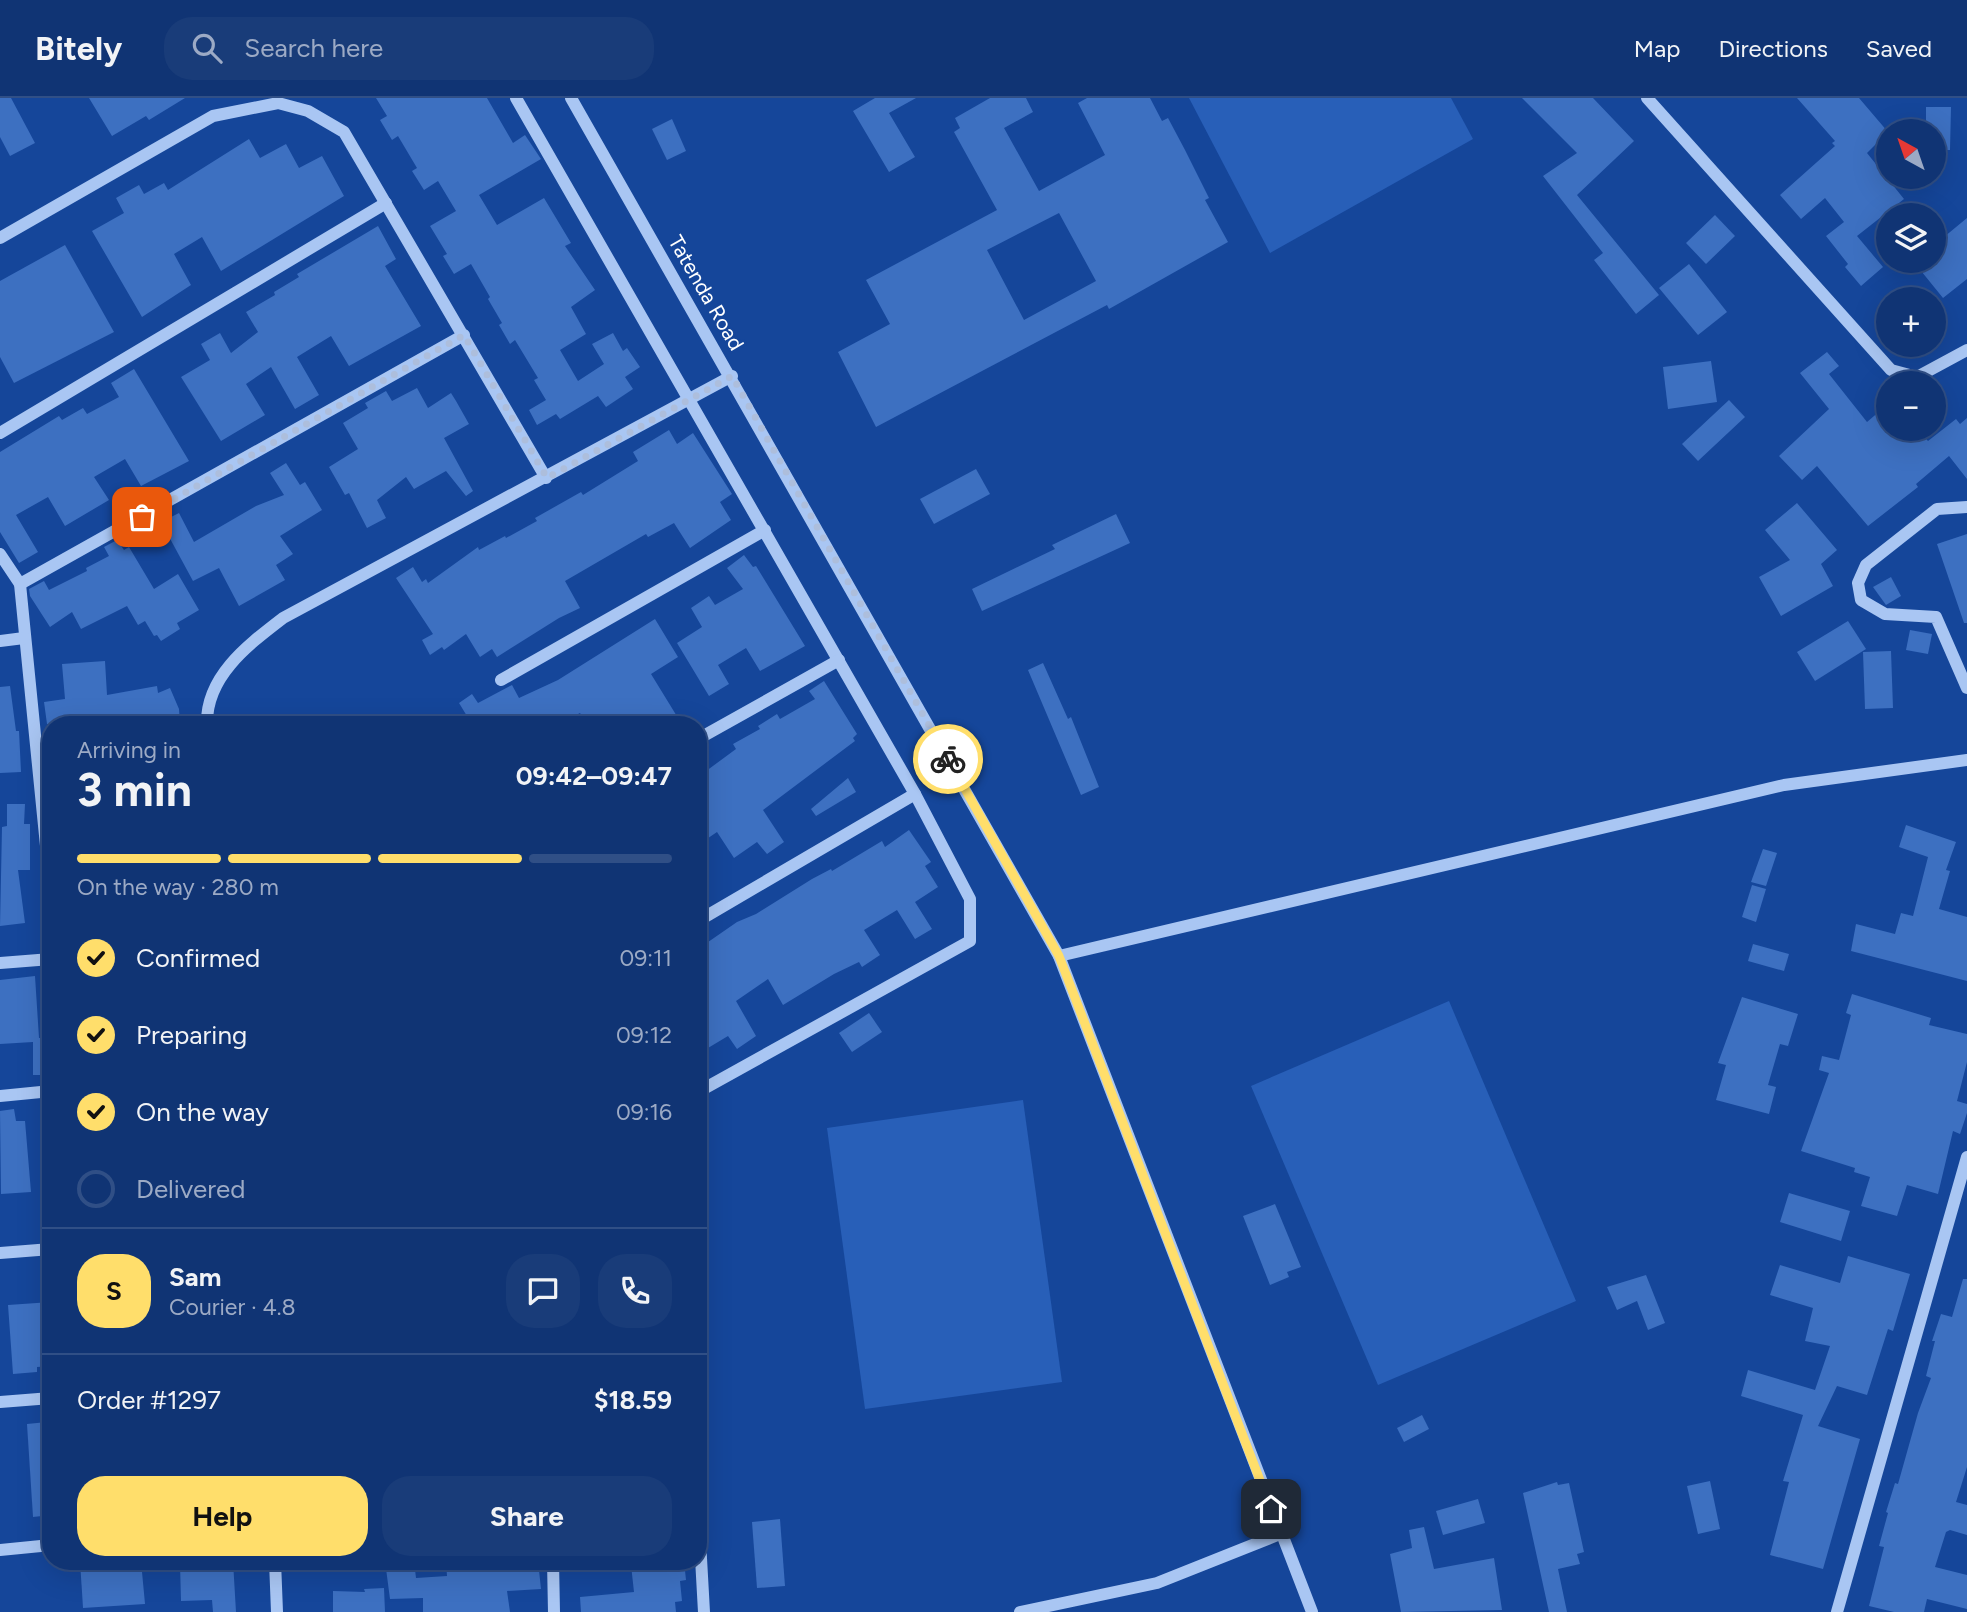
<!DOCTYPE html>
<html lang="en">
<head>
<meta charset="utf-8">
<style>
	:root { --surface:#103474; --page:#193c79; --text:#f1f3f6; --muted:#9caac5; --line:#304f86; --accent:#ffde6b }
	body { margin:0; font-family:Figtree,sans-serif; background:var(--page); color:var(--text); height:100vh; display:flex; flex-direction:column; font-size:26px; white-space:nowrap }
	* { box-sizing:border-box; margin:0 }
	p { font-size:23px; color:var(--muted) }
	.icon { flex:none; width:38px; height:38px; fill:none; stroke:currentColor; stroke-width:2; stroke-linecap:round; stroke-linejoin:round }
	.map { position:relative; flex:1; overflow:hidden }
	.sheet { position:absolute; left:42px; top:618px; width:665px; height:854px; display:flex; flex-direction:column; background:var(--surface); border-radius:28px; box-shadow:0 7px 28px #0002,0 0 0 2px var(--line) }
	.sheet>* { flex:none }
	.needle { width:46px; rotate:320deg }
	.fabs { position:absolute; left:1876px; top:21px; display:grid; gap:14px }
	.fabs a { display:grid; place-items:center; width:70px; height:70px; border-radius:50%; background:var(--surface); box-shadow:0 7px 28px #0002,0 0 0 2px var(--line); font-size:35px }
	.pin { position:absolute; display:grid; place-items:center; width:60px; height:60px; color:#fff; margin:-30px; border-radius:14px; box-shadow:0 4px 10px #0006 }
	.courier { position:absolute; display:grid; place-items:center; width:70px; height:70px; margin:-35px; border:5px solid #ffde6b; border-radius:50%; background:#fff; color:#222; box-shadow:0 2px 9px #0007 }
	.head em { font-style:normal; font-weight:700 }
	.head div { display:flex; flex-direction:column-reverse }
	.head { display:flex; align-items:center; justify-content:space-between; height:119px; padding:0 35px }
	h1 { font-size:46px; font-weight:700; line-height:52px }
	.bar { display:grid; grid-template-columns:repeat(4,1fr); gap:10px 7px; align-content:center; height:84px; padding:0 35px }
	.bar i { height:9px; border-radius:5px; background:var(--line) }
	.bar .current { background:var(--accent) }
	.bar p { grid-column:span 4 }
	.line { display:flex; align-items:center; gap:18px; padding:0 35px; border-top:2px solid var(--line) }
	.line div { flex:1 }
	.round { display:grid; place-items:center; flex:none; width:74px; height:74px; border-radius:28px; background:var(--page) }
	ol { padding:0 35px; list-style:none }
	li { display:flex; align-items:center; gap:21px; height:77px }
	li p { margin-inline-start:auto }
	li .icon { padding:7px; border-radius:50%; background:var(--accent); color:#111; stroke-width:4 }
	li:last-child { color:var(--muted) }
	li i { width:38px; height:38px; border:4px solid var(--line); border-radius:50% }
	.cta { display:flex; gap:14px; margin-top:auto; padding:14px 35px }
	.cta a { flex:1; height:80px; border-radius:28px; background:var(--accent); color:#111; font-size:28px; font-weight:700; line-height:80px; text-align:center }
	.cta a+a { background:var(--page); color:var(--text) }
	header { display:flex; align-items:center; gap:42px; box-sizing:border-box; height:98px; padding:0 35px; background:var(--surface); border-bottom:2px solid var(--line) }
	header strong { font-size:33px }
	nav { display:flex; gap:38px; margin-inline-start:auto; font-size:24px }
	.search { width:490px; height:63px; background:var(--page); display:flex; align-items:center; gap:18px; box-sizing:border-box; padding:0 24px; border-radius:28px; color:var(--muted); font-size:26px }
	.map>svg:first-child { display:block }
	.green { fill:#285fb8 }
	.building { fill:#3d70c1; fill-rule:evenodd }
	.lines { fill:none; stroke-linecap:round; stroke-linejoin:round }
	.minor { stroke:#a9c6f3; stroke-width:12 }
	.done { stroke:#adbedc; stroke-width:7; stroke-dasharray:0 12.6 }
	.route { stroke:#ffde6b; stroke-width:9 }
	.labels { text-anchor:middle; stroke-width:5; stroke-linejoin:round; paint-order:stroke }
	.street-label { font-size:21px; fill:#fff; stroke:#15469a }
</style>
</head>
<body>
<header>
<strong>Bitely</strong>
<div class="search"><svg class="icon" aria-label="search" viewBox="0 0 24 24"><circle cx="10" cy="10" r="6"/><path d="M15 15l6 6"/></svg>Search here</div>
<nav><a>Map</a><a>Directions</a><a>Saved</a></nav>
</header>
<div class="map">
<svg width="1967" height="1514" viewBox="0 0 1967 1514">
	<rect width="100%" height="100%" fill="#15469a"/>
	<g class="green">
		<path d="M 1189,0 L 1451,0 L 1473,41 L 1270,155 Z"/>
		<path d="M 1449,903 L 1576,1203 L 1378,1287 L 1251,988 Z"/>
		<path d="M 1023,1002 L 1062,1284 L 865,1311 L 827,1030 Z"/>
	</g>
	<g class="building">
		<path d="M 0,0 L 11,0 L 35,45 L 10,58 L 0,39 Z"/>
		<path d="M 89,0 L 185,0 L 149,22 L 146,18 L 112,38 Z"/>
		<path d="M 376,0 L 487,0 L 513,45 L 525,37 L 541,61 L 479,97 L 497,127 L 544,100 L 571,145 L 565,148 L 595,192 L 571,209 L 586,236 L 560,252 L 578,283 L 604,266 L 592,246 L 613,235 L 623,253 L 627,250 L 640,269 L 625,279 L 633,291 L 606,309 L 598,298 L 560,321 L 556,316 L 537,327 L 529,312 L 546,302 L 534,282 L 538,280 L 515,242 L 510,246 L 499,227 L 502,225 L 488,201 L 490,199 L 471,166 L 454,176 L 443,158 L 447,156 L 430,128 L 456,113 L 438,83 L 424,92 L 412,73 L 417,70 L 398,38 L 392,42 L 380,22 L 387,18 Z"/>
		<path d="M 875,0 L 916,0 L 889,15 L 915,59 L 889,74 L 853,13 Z"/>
		<path d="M 990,0 L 1026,0 L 1033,14 L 1004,30 L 1039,93 L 1105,57 L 1078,5 L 1087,0 L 1150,0 L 1162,23 L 1168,20 L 1185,52 L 1209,100 L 1205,102 L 1228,144 L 1109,211 L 1107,207 L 876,329 L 838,254 L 890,226 L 866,182 L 997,112 L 954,34 L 960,30 L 955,20 ZM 1059,115 L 1096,183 L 1024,222 L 987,152 Z"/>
		<path d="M 1522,0 L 1593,0 L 1634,43 L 1577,97 L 1659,197 L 1636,216 L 1594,162 L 1603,155 L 1543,78 L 1577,55 Z"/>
		<path d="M 1797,0 L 1859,0 L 1888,34 L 1867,55 L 1904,101 L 1857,138 L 1883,169 L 1861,188 L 1845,169 L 1848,166 L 1826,138 L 1844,124 L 1825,100 L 1801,121 L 1780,97 L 1835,48 L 1832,45 L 1835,43 Z"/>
		<path d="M 1926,9 L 1951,9 L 1950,52 L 1934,52 L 1934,33 L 1926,33 Z"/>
		<path d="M 672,21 L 686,53 L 667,62 L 652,31 Z"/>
		<path d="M 249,41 L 260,60 L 286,46 L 299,70 L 322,58 L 344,98 L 221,173 L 202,139 L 174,156 L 191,187 L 142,219 L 92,133 L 124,115 L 116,100 L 139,87 L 144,96 L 164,85 L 168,92 Z"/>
		<path d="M 1715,117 L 1735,138 L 1706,166 L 1686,145 Z"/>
		<path d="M 1967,120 L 1967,181 L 1943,200 L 1913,163 L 1934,163 L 1934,127 L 1944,139 Z"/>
		<path d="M 378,128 L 396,161 L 385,168 L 421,228 L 349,268 L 331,238 L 297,259 L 319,297 L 295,311 L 271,269 L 246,286 L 265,317 L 221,343 L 181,279 L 210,262 L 201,246 L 220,235 L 231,255 L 258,234 L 246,214 L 275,197 L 274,194 L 299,179 L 297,176 Z"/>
		<path d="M 65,147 L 114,234 L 14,285 L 0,259 L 0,183 Z"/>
		<path d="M 1689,166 L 1727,214 L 1698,237 L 1659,190 Z"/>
		<path d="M 1827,254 L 1839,268 L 1829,276 L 1867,324 L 1888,306 L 1888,331 L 1917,331 L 1928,343 L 1956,321 L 1960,326 L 1967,320 L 1967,381 L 1949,358 L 1916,386 L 1918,389 L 1868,428 L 1817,368 L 1802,382 L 1779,358 L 1829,311 L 1800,275 Z"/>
		<path d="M 1711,263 L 1717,304 L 1668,311 L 1663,269 Z"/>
		<path d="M 134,271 L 189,363 L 141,388 L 125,361 L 94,379 L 109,402 L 65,428 L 48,399 L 16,417 L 38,454 L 19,465 L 0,434 L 0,354 L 59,318 L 62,322 L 83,310 L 87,316 L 119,299 L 111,285 Z"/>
		<path d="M 417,290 L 428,310 L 451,295 L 456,303 L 469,326 L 444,340 L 473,393 L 466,398 L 446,373 L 414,391 L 406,379 L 377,402 L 386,420 L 367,430 L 349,395 L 345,397 L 329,369 L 358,351 L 343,325 L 368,310 L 365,305 L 386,293 L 392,303 Z"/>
		<path d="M 1729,302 L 1745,319 L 1698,363 L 1682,346 Z"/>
		<path d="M 669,332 L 677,346 L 693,335 L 732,396 L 720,404 L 731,422 L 690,450 L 674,425 L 648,439 L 646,436 L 565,483 L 580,510 L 559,520 L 497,559 L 492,551 L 480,559 L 466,536 L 444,552 L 442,549 L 430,557 L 422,542 L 433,536 L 396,480 L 413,469 L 422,484 L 426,481 L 428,485 L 478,449 L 479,452 L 505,438 L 506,440 L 537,423 L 535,420 L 581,394 L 583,397 L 638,363 L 633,354 Z"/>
		<path d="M 286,365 L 300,387 L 305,384 L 322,412 L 280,438 L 293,456 L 276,467 L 285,482 L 239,508 L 219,470 L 193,483 L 161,424 L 179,415 L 194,444 L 256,408 L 284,397 L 270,375 Z"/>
		<path d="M 976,371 L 990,396 L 934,426 L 920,401 Z"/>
		<path d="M 1797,405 L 1837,452 L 1821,466 L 1833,488 L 1781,518 L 1759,479 L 1790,462 L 1765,432 Z"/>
		<path d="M 1116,416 L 1130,445 L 982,513 L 972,491 L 1055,451 L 1052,447 Z"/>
		<path d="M 1967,436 L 1967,525 L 1964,525 L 1937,446 Z"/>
		<path d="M 117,442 L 124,452 L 129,449 L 154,491 L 178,476 L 199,512 L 177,525 L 180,531 L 161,543 L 157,537 L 154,538 L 145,523 L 138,527 L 127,508 L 81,531 L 72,514 L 50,529 L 30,498 L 29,491 L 44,483 L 49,492 L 87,473 L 86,470 L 109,458 L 104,449 Z"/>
		<path d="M 744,457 L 753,469 L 756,468 L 805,548 L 760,573 L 746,550 L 718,567 L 729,586 L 709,598 L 677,545 L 702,529 L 691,510 L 709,498 L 715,507 L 743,491 L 727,470 Z"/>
		<path d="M 1891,479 L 1901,498 L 1886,507 L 1873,489 Z"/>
		<path d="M 655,521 L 678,559 L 651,576 L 678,620 L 667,626 L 587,626 L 580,615 L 559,626 L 486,626 L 480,616 L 470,623 L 459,605 L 472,596 L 478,605 L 512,587 L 519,600 L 558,582 Z"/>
		<path d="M 1848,523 L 1866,551 L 1815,583 L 1797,554 Z"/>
		<path d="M 1910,532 L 1932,536 L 1928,556 L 1906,552 Z"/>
		<path d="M 1891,553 L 1893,610 L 1865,611 L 1863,554 Z"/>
		<path d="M 105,563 L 107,597 L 157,588 L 158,595 L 170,590 L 179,611 L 180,626 L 47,626 L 44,604 L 65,601 L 62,566 Z"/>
		<path d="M 1043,565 L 1068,621 L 1071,619 L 1099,689 L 1081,697 L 1028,572 Z"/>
		<path d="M 824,583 L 857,636 L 853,640 L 855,643 L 763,712 L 784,744 L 767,756 L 757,744 L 734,760 L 717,734 L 698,747 L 698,679 L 736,651 L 733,646 L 760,631 L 758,628 L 777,616 L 780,621 L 815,601 L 809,593 Z"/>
		<path d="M 10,588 L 16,633 L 19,633 L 21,674 L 0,675 L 0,589 Z"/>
		<path d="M 848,680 L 856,694 L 816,718 L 811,711 Z"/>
		<path d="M 7,706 L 25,706 L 24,726 L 30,726 L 30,772 L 18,772 L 25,825 L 0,828 L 2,729 L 7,728 Z"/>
		<path d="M 1906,727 L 1956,744 L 1946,772 L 1950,773 L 1939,811 L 1967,819 L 1967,883 L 1851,853 L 1856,826 L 1895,836 L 1901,815 L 1913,818 L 1928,759 L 1899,749 Z"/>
		<path d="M 909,732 L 931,764 L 925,768 L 938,789 L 915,804 L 932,831 L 915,841 L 897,812 L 864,832 L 880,857 L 862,869 L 859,864 L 834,876 L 783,907 L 768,881 L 736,903 L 756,938 L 737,951 L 728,938 L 698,956 L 698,851 L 737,824 L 756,816 L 812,781 L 831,771 L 832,773 L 882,743 L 885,749 Z"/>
		<path d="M 1763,751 L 1777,755 L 1766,788 L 1751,784 Z"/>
		<path d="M 1752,787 L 1766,791 L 1756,824 L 1742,819 Z"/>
		<path d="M 1753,846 L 1789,856 L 1784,873 L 1748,863 Z"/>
		<path d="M 35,878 L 39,940 L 51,939 L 51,977 L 33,977 L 33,944 L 0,946 L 0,882 Z"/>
		<path d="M 1852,896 L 1931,920 L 1929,927 L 1967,936 L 1967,964 L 1957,1003 L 1967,1006 L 1967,1015 L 1960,1036 L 1953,1033 L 1938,1096 L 1907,1087 L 1897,1118 L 1861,1108 L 1870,1079 L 1854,1074 L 1855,1070 L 1801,1053 L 1829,975 L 1819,972 L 1822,958 L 1839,962 L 1851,917 L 1846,915 Z"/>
		<path d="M 1742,899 L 1798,916 L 1788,948 L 1780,946 L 1768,987 L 1776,989 L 1769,1016 L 1716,1002 L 1726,967 L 1718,965 Z"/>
		<path d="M 869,915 L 882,934 L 852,954 L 839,935 Z"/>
		<path d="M 14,1011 L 16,1023 L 25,1023 L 31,1094 L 1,1096 L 0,1013 Z"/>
		<path d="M 1789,1095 L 1850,1113 L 1841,1143 L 1780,1124 Z"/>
		<path d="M 1275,1106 L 1301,1169 L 1287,1174 L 1289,1179 L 1270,1187 L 1243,1118 Z"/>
		<path d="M 1848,1158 L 1910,1176 L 1893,1233 L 1888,1231 L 1867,1297 L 1837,1288 L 1818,1328 L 1860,1341 L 1823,1471 L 1770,1457 L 1789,1384 L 1783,1383 L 1803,1317 L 1741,1298 L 1748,1272 L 1815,1292 L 1830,1248 L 1805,1243 L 1813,1210 L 1770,1197 L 1780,1167 L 1840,1185 Z"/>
		<path d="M 1646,1177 L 1665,1225 L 1648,1232 L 1637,1203 L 1617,1212 L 1607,1189 Z"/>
		<path d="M 1963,1181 L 1967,1181 L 1967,1369 L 1956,1404 L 1967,1407 L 1967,1437 L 1950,1432 L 1946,1434 L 1935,1469 L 1967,1477 L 1967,1511 L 1927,1501 L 1924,1514 L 1894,1514 L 1869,1508 L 1884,1449 L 1879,1448 L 1888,1415 L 1886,1414 L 1895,1385 L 1898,1386 L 1918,1315 L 1931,1280 L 1926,1278 L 1935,1243 L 1932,1243 L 1941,1216 L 1952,1219 Z"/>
		<path d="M 51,1204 L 51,1268 L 37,1269 L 37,1274 L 13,1276 L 8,1207 Z"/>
		<path d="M 1422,1317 L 1429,1331 L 1404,1344 L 1397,1330 Z"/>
		<path d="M 47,1324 L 51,1417 L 33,1419 L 27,1326 Z"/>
		<path d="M 1710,1383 L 1720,1431 L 1698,1436 L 1687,1388 Z"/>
		<path d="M 1557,1384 L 1558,1387 L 1569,1385 L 1584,1454 L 1577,1456 L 1580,1466 L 1558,1471 L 1567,1514 L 1549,1514 L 1523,1395 Z"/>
		<path d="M 1478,1401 L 1485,1425 L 1443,1437 L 1436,1413 Z"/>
		<path d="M 780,1421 L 785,1488 L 757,1490 L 752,1424 Z"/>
		<path d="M 1424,1429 L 1434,1471 L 1494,1460 L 1502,1512 L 1401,1514 L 1390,1456 L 1412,1450 L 1409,1432 Z"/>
		<path d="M 80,1463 L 141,1463 L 145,1506 L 83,1510 Z"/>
		<path d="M 208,1463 L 233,1463 L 236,1514 L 213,1514 L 212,1502 L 181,1503 L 180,1466 Z"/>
		<path d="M 385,1463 L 414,1463 L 416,1480 L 447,1478 L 446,1463 L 538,1463 L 541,1491 L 507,1493 L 510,1514 L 423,1514 L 423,1500 L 390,1501 Z"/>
		<path d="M 661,1463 L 684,1463 L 686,1482 L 680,1483 L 682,1503 L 675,1504 L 676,1514 L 581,1514 L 580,1499 L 634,1494 L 631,1467 Z"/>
		<path d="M 384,1490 L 385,1514 L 333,1514 L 333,1493 L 365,1494 L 364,1491 Z"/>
	</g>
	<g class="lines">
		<g class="minor">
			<path d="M 516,0 L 915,696 L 970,801 L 970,843 L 698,994"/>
			<path d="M 571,0 L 1059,858 L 1312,1514"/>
			<path d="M 1647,0 L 1891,272 L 1917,279 L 1967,252"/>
			<path d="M 0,140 L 213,18 L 278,5 L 308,13 L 344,34 L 546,380"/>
			<path d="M 0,335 L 386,105"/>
			<path d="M 1967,409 L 1937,411 L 1866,467 L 1858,485 L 1861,502 L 1885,516 L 1936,519 L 1967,590"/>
			<path d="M 0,456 L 20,486 L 51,798"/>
			<path d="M 20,486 L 464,237"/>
			<path d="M 0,543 L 24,540"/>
			<path d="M 501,582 L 765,432"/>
			<path d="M 207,626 C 206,578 248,547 283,520 L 732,278"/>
			<path d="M 698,641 L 839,562"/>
			<path d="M 698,823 L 915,696"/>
			<path d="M 1059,858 L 1784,687 L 1967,662"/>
			<path d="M 0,865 L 51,861"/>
			<path d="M 0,998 L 51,993"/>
			<path d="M 0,1155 L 51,1151"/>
			<path d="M 0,1304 L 51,1300"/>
			<path d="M 698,1406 L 704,1514"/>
			<path d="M 0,1452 L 51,1447"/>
			<path d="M 275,1463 L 277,1514"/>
			<path d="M 553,1463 L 554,1514"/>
			<path d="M 1020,1514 L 1157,1485 L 1280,1436"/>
			<path d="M 1837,1514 L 1967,1059"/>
		</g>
	</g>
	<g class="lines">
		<path class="done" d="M 142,419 L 464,237 L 547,380 L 732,278 L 948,661"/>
		<path class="route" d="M 948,661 L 1059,858 L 1271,1411"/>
	</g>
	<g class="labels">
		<g class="street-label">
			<text transform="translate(706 195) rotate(60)" y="7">Tatenda Road</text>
		</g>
	</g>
</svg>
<div class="fabs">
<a><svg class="needle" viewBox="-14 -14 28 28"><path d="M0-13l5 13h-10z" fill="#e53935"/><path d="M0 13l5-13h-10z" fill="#9caac5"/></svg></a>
<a><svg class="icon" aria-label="layers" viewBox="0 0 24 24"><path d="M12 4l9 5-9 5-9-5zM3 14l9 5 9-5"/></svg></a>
<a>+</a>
<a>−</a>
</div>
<div class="pin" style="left:142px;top:419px;background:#ea580c"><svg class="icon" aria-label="bag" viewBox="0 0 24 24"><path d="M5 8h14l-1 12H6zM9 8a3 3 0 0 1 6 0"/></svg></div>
<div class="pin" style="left:1271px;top:1411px;background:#1f2937"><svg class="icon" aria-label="home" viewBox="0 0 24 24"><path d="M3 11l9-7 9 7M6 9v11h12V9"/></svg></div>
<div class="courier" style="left:948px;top:661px"><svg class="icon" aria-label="bike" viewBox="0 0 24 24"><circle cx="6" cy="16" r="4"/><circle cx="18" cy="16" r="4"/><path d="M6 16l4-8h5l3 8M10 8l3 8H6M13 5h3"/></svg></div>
<section class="sheet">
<div class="head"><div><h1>3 min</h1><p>Arriving in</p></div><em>09:42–09:47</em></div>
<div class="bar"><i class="current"></i><i class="current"></i><i class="current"></i><i></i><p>On the way · 280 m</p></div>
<ol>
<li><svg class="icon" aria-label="check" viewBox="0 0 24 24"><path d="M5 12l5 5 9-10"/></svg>Confirmed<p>09:11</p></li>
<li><svg class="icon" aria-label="check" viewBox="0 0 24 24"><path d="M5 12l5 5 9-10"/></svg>Preparing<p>09:12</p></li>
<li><svg class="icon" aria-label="check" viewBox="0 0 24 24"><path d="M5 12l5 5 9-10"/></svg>On the way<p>09:16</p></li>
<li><i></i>Delivered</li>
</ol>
<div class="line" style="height:126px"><b class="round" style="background:var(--accent);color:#111">S</b><div><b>Sam</b><p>Courier · 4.8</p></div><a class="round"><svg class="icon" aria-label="chat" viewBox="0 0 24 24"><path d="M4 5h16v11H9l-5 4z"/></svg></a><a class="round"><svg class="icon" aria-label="phone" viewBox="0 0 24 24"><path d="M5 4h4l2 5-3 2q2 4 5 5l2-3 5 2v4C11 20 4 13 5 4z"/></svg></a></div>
<div class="line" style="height:91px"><div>Order #1297</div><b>$18.59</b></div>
<div class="cta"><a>Help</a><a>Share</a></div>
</section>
</div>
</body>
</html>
